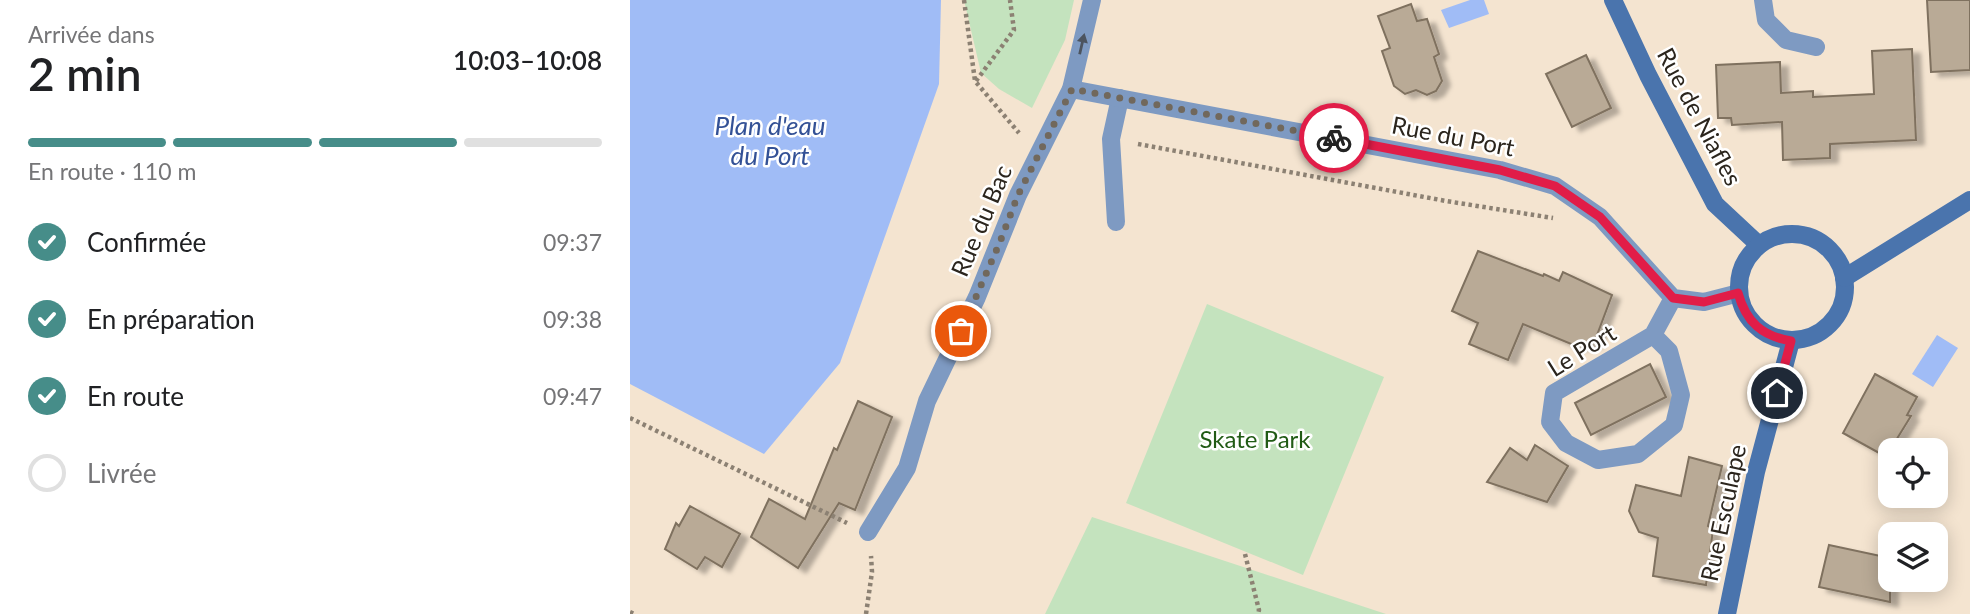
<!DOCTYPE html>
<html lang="fr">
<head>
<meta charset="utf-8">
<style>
	:root { --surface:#fff; --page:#f6f6f6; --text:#202124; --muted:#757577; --line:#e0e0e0; --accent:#468d89 }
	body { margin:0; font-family:Lato,sans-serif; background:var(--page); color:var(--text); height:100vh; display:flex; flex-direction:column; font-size:26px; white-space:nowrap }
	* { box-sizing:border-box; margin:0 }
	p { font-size:23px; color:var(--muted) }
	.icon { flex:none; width:38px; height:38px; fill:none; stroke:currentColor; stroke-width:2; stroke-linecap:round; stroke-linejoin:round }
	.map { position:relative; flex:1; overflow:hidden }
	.sheet { display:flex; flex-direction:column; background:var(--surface); width:630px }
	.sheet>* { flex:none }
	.tools { position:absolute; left:1248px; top:438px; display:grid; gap:14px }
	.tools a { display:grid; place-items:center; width:70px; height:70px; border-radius:14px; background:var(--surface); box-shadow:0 4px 18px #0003; font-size:35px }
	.pin { position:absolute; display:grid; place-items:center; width:60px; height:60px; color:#fff; margin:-30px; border:4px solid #fff; border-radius:50%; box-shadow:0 2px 7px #0007 }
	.courier { position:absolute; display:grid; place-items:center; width:70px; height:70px; margin:-35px; border:5px solid #e11d48; border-radius:50%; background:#fff; color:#222; box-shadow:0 2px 9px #0007 }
	.head em { font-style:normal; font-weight:600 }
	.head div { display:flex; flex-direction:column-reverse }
	.head { display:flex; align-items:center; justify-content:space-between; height:119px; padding:0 28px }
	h1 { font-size:46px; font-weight:600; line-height:52px }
	.bar { display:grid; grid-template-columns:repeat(4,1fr); gap:10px 7px; align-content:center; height:84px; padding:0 28px }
	.bar i { height:9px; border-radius:5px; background:var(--line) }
	.bar .active { background:var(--accent) }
	.bar p { grid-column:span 4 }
	ol { padding:0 28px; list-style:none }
	li { display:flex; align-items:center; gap:21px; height:77px }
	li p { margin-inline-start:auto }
	li .icon { padding:7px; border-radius:50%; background:var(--accent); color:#fff; stroke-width:4 }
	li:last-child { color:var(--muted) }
	li i { width:38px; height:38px; border:4px solid var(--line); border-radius:50% }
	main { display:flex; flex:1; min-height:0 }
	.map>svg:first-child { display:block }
	.green { fill:#c4e3be }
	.water { fill:#a0bcf6 }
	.building { fill:#b9aa96; stroke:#7f715f; stroke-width:2; filter:url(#shadow) }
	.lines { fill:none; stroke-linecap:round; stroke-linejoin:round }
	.path { stroke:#8c8173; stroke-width:4.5; stroke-dasharray:3.5 3.5; stroke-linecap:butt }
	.lane { stroke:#7e9ac2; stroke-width:18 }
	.street { stroke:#7e9ac2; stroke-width:18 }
	.secondary { stroke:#4a74ad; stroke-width:18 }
	.oneway { fill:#4c545f }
	.done { stroke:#71685c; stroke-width:7; stroke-dasharray:0 12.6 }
	.route { stroke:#e11d48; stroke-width:9 }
	.labels { text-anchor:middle; stroke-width:5; stroke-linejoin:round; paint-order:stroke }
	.street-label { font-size:24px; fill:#2b251d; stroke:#fff }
	.park-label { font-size:24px; fill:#215b15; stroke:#fff }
	.water-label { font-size:26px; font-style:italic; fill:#335196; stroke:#fff }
</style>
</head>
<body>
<main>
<section class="sheet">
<div class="head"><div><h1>2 min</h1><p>Arrivée dans</p></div><em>10:03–10:08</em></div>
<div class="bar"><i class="active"></i><i class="active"></i><i class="active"></i><i></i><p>En route · 110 m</p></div>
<ol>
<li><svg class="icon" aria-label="check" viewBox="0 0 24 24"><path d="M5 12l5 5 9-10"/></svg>Confirmée<p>09:37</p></li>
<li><svg class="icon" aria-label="check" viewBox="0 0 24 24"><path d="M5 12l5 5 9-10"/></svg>En préparation<p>09:38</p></li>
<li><svg class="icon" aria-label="check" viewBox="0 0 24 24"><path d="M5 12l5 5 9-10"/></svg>En route<p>09:47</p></li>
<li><i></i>Livrée</li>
</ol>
</section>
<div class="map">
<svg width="1340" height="614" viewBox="0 0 1340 614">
	<defs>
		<filter id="shadow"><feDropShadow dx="8" dy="4.5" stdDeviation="2" flood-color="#0004"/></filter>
	</defs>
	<rect width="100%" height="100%" fill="#f4e4d0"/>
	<g class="green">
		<path d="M 334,0 L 444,0 L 435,40 L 402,108 L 369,89 L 351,73 Z"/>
		<path d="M 577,304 L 754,377 L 673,575 L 496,503 Z"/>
		<path d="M 462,517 L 756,614 L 415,614 Z"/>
	</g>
	<g class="water">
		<path d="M 0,0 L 311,0 L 309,84 L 210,363 L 134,454 L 0,384 Z"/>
		<path d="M 840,0 L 854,0 L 859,14 L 819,28 L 811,10 Z"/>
		<path d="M 1307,335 L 1328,348 L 1303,387 L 1282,374 Z"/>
	</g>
	<g class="building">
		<path d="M 1297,0 L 1340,0 L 1340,70 L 1301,72 Z"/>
		<path d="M 781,4 L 787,21 L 797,19 L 809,54 L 804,57 L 812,81 L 806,91 L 797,95 L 786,90 L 775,94 L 764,86 L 752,51 L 760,48 L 748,16 Z"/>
		<path d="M 1282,49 L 1286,140 L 1200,144 L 1200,158 L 1153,160 L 1152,122 L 1102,125 L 1101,118 L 1088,118 L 1086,65 L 1150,62 L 1151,93 L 1183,91 L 1183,97 L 1244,94 L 1242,51 Z"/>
		<path d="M 956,55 L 981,108 L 942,127 L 916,74 Z"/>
		<path d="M 848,251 L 913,276 L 914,274 L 929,281 L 933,272 L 982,295 L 964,343 L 946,346 L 893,324 L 878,360 L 839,344 L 848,323 L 822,311 Z"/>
		<path d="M 1020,364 L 1036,397 L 961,435 L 945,403 Z"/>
		<path d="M 1245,374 L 1287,397 L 1277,415 L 1281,416 L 1260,450 L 1260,459 L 1213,433 Z"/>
		<path d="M 228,401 L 262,417 L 225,510 L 209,503 L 168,568 L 121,537 L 139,499 L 175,519 L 204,448 L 207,450 Z"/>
		<path d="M 905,445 L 938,466 L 917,502 L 857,482 L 880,448 L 897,460 Z"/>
		<path d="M 1059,457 L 1092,466 L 1078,526 L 1083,529 L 1076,585 L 1023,576 L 1028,538 L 1009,532 L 999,511 L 1006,485 L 1051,496 Z"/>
		<path d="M 60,506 L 110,534 L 92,567 L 75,557 L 67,569 L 35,549 L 46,523 L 49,526 Z"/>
		<path d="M 1199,545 L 1260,558 L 1260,602 L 1189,587 Z"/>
	</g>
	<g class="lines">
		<g class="path">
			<path d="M 334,0 L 345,81 L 389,133"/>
			<path d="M 346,81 L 384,30 L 380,0"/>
			<path d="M 508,144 L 816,201 L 923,218"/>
			<path d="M 0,418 L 217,523"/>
			<path d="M 615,554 L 629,610 L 628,614"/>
			<path d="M 0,612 L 4,614"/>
			<path d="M 236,614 L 242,572 L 241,556"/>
		</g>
		<g class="lane">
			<path d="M 486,222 L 481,139 L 490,98"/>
			<path d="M 1023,335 L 1039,351 L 1051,395 L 1044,425 L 1008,454 L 968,460 L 936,443 L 920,422 L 924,393 L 1023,335 L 1043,298"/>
		</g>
		<g class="street">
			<path d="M 1133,0 L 1136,20 L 1156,40 L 1186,47"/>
			<path d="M 441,89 L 870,170 L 925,186 L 970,217 L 1043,298 L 1074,302 L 1109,293"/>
			<path d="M 238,532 L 277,468 L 297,401 L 347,297 L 388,195 L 441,89 L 462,0"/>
		</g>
		<g class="secondary">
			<path d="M 983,0 L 1018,75 L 1085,204 L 1129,245"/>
			<circle cx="1162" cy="287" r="53"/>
			<path d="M 1214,278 L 1340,200"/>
			<path d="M 1097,614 L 1126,472 L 1161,341"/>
		</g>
	</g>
	<defs><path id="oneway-solid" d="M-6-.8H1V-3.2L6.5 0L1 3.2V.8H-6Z" transform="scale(1.75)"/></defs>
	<use class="oneway" href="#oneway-solid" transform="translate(452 44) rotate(-77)"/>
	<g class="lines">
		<path class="done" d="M 331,331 L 370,242 L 388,195 L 442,89 L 704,138"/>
		<path class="route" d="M 704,138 L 870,170 L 925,186 L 970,217 L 1043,298 L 1074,302 L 1108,293 C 1116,322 1132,336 1161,341 L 1147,393"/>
	</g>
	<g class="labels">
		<g class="street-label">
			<text transform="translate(1069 117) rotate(62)" y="8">Rue de Niafles</text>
			<text transform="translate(823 137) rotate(11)" y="8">Rue du Port</text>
			<text transform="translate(352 221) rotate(-67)" y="8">Rue du Bac</text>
			<text transform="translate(952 351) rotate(-32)" y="8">Le Port</text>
			<text transform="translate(1094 513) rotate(-78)" y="8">Rue Esculape</text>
		</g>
		<g class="park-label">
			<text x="625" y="448">Skate Park</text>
		</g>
		<g class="water-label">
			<text x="140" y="135">Plan d'eau<tspan x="140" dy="30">du Port</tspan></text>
		</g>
	</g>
</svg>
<div class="tools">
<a><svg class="icon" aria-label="locate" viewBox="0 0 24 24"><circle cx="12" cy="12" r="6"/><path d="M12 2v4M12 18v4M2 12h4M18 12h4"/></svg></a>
<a><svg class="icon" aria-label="layers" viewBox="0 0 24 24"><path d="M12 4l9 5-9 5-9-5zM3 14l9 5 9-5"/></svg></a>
</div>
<div class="pin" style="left:331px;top:331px;background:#ea580c"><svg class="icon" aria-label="bag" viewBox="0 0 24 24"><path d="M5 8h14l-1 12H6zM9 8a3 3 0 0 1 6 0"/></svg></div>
<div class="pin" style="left:1147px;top:393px;background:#1f2937"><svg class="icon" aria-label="home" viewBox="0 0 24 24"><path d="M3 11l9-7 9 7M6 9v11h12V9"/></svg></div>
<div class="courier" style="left:704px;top:138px"><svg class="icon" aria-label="bike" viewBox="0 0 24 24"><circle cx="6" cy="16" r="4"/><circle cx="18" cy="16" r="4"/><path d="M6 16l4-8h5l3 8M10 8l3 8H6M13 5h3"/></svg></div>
</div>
</main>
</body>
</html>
